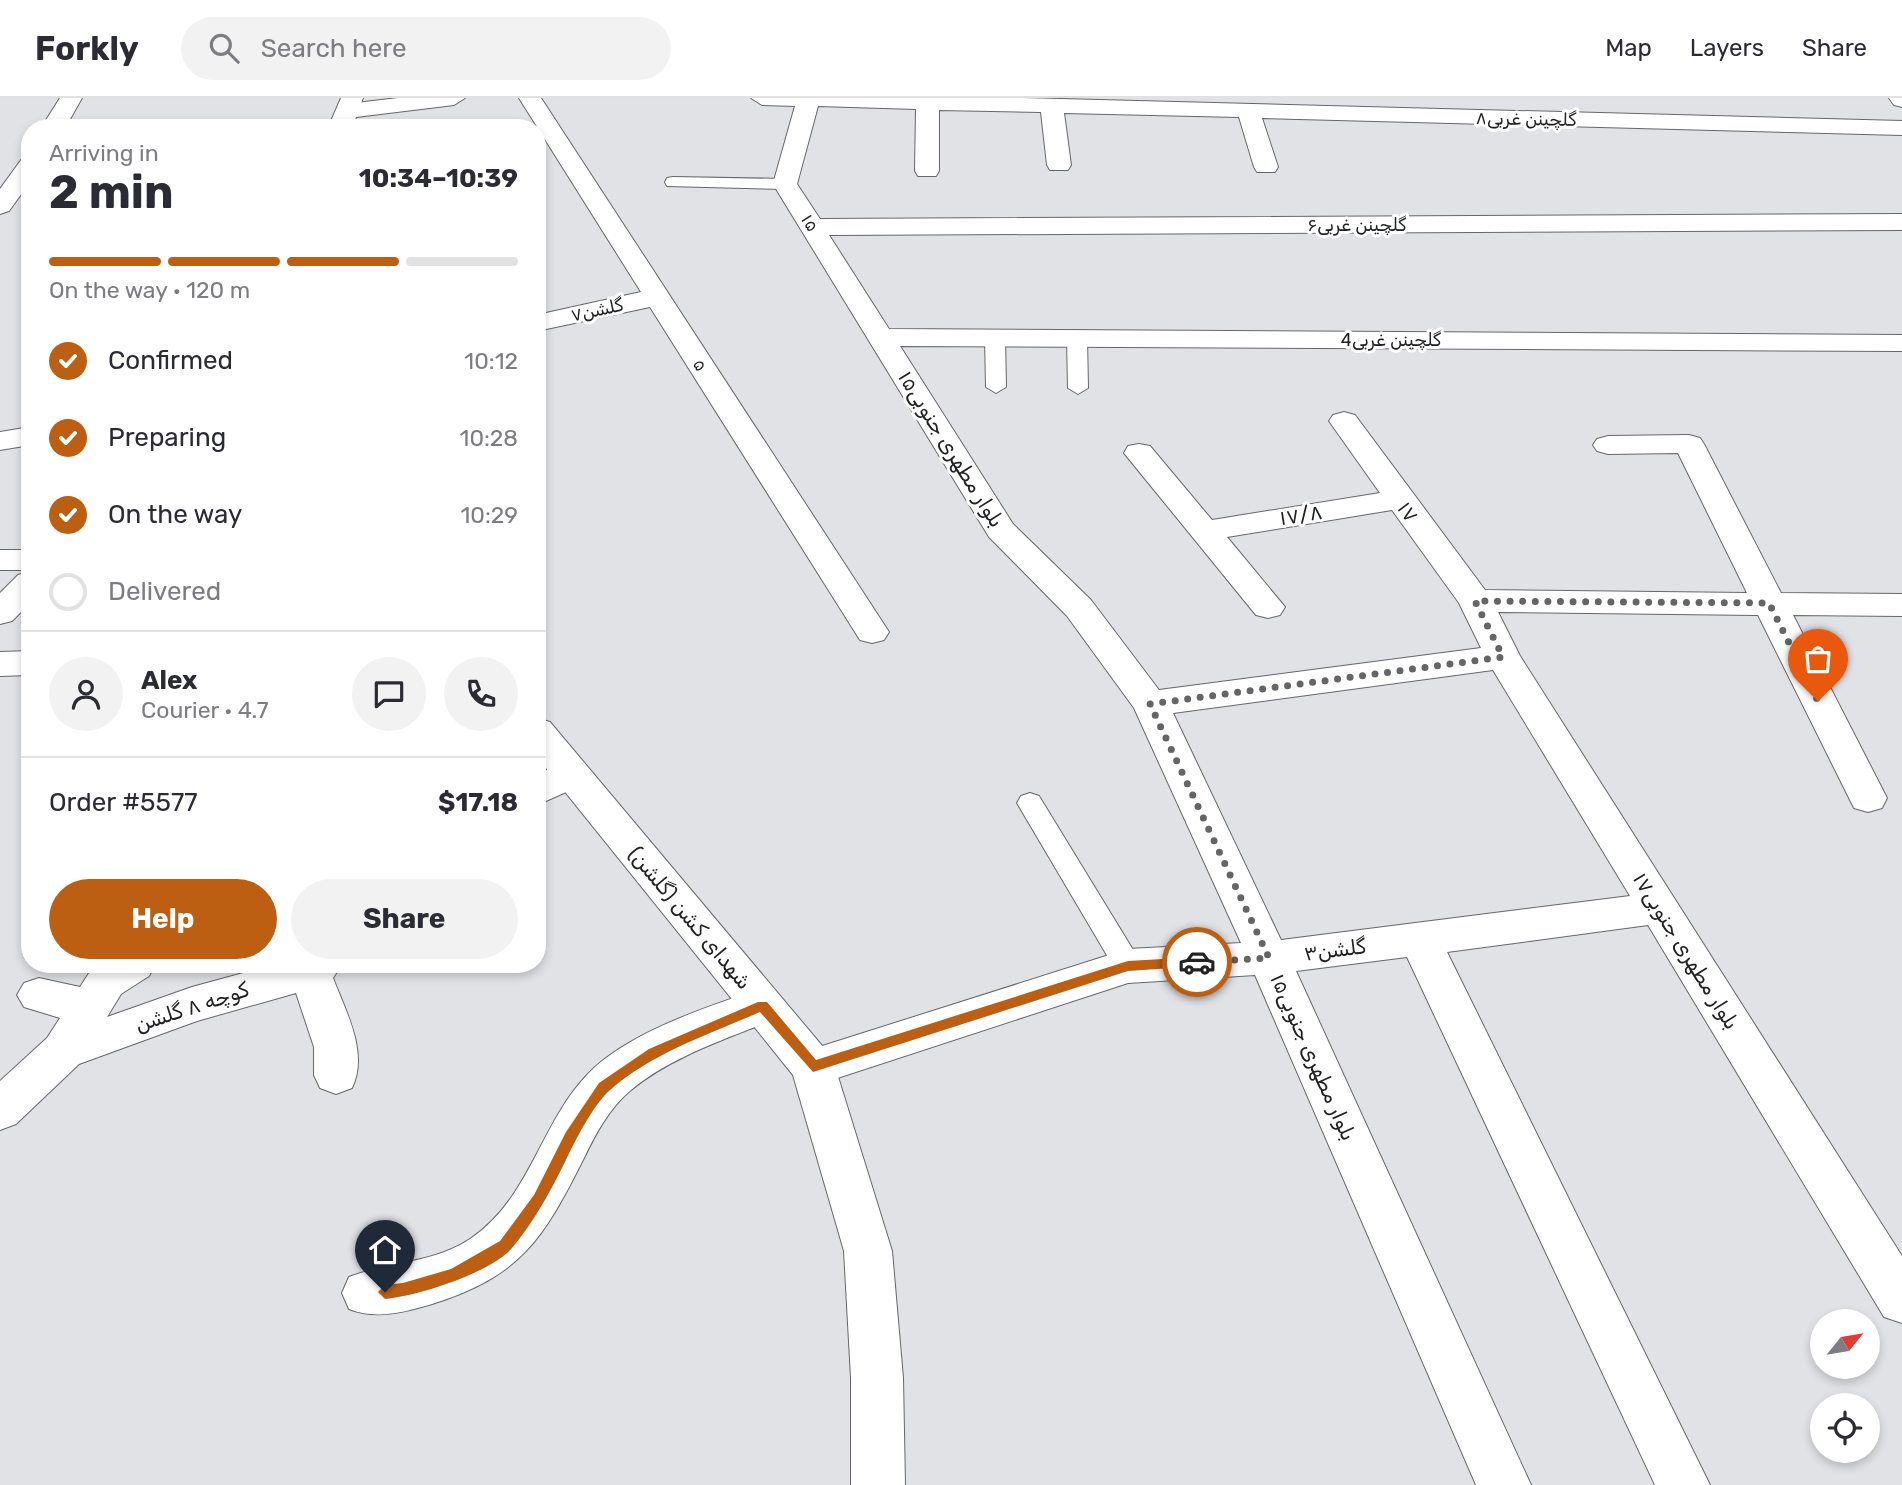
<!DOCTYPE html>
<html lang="en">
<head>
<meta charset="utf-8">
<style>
	:root { --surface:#fff; --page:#f2f2f3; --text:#2b2b33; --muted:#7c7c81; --line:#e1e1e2; --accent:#bd5f12 }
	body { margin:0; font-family:Rubik,Cairo,sans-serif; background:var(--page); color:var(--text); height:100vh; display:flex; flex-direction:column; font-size:26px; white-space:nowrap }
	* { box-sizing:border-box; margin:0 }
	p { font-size:23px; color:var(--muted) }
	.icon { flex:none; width:38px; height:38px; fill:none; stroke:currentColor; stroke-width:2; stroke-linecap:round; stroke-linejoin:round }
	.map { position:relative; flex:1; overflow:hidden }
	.panel { position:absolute; left:21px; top:21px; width:525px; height:854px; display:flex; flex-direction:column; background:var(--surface); border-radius:28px; box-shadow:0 4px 10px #0003 }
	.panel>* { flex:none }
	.needle { width:46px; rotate:60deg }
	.buttons { position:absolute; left:1810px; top:1211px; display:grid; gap:14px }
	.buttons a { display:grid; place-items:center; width:70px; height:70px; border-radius:50%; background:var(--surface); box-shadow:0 4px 10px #0003; font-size:35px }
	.pin { position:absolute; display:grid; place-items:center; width:60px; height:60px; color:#fff; margin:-72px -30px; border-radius:50% 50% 50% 0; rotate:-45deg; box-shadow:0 0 7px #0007 }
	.pin .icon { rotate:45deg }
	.courier { position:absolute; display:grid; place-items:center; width:70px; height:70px; margin:-35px; border:5px solid #bd5f12; border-radius:50%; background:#fff; color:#222; box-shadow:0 2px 9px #0007 }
	.summary em { font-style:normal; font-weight:700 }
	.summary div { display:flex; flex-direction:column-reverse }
	.summary { display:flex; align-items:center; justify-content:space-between; height:119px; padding:0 28px }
	h1 { font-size:46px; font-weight:700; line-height:52px }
	.bar { display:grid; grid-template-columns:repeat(4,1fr); gap:10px 7px; align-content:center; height:84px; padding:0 28px }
	.bar i { height:9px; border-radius:5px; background:var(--line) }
	.bar .on { background:var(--accent) }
	.bar p { grid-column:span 4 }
	.line { display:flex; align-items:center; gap:18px; padding:0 28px; border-top:2px solid var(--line) }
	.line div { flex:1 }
	.round { display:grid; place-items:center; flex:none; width:74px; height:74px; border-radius:37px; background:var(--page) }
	ol { padding:0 28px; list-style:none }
	li { display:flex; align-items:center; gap:21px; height:77px }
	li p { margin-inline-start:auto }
	li .icon { padding:7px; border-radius:50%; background:var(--accent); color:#fff; stroke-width:4 }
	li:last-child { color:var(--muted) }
	li i { width:38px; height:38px; border:4px solid var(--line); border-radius:50% }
	.action { display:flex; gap:14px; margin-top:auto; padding:14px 28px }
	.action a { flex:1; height:80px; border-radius:42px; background:var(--accent); color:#fff; font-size:28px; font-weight:700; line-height:80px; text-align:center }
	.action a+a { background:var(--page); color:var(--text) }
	header { display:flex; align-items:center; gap:42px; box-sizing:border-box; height:98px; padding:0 35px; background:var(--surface); border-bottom:2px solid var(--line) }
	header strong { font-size:33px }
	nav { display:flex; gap:38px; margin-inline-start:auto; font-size:24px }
	.search { width:490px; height:63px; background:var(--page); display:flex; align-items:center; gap:18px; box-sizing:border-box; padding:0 24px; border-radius:38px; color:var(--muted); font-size:26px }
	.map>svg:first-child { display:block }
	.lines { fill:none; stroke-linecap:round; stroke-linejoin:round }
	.service-casing { stroke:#65676a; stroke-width:2 }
	.minor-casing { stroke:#65676a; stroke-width:2 }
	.tertiary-casing { stroke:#65676a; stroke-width:2 }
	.service { fill:#fff; fill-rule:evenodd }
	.minor { fill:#fff; fill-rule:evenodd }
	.tertiary { fill:#fff; fill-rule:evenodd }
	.route { fill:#bd5f12 }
	.done { stroke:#636566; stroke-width:7; stroke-dasharray:0 12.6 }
	.labels { text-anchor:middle; stroke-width:6; stroke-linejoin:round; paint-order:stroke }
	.far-street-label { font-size:18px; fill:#202122; stroke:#fff }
	.street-label { font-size:21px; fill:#202122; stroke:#fff }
</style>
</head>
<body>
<header>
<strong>Forkly</strong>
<div class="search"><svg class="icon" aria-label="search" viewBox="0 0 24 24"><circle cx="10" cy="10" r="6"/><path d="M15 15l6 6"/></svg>Search here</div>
<nav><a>Map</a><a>Layers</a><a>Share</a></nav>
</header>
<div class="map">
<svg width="1902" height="1387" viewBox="0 0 1902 1387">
	<rect width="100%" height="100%" fill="#e0e2e5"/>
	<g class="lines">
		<g class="service-casing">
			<g id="service">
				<path d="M 673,79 L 785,81 L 793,86 L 785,91 L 667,88 L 665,84 L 667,80 Z"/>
				<path d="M 995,233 L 1005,239 L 1006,289 L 996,295 L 986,289 L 985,239 Z"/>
				<path d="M 1077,234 L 1087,240 L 1088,290 L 1078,296 L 1068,290 L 1067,240 Z"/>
				<path d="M 1030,695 L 1039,698 L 1138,860 L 1142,868 L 1138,876 L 1128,879 L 1118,876 L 1017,705 L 1021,698 Z"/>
			</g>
		</g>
		<g class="minor-casing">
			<g id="minor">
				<path d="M 60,0 L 82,0 L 65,30 L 41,30 Z"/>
				<path d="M 398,0 L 465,0 L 454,7 L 348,20 L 337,13 L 348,6 Z"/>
				<path d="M 519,0 L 541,0 L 889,534 L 884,542 L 872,545 L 860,542 L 650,209 L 537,233 L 537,217 L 641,194 Z"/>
				<path d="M 751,0 L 1022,0 L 1902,23 L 1902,37 L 1262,20 L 1278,69 L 1275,74 L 1257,74 L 1254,69 L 1239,19 L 1064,15 L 1071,67 L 1068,72 L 1050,72 L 1047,67 L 1041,14 L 939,12 L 939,73 L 936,78 L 918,78 L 915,73 L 916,11 L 818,8 L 797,86 L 820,121 L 1902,116 L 1902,132 L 829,137 L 889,231 L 1902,237 L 1902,253 L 900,248 L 1013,426 L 1091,502 L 1159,592 L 1481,550 L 1459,505 L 1392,412 L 1227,439 L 1285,509 L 1280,517 L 1268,520 L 1256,517 L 1124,355 L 1128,348 L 1139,346 L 1150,348 L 1212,422 L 1380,395 L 1329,323 L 1333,317 L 1344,314 L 1355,317 L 1485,492 L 1747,495 L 1678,355 L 1608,356 L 1597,353 L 1593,347 L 1597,341 L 1608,338 L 1689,337 L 1700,340 L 1704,346 L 1781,495 L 1902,496 L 1902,518 L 1793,517 L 1887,700 L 1882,710 L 1868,714 L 1854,710 L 1849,700 L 1758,517 L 1498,514 L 1520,558 L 1902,1158 L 1902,1225 L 1884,1219 L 1648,827 L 1447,854 L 1710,1387 L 1655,1387 L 1407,859 L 1296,873 L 1531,1387 L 1476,1387 L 1255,877 L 1128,885 L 813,988 L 797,982 L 791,969 L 797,956 L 1128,851 L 1241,845 L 1134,610 L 1067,518 L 989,439 L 773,86 L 795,8 L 762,7 ZM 1493,572 L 1630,798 L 1281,842 L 1173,615 Z"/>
				<path d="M 30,60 L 30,84 L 9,113 L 0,116 L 0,91 L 21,62 Z"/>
				<path d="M 30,329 L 30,347 L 0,352 L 0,334 Z"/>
				<rect x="0" y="452" width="30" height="20"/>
				<path d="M 30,474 L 30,505 L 12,523 L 0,526 L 0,495 L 18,477 Z"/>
				<path d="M 30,553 L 30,577 L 0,578 L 0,554 Z"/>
				<path d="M 571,662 L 584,666 L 590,676 L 584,686 L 537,707 L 537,676 Z"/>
				<path d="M 100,866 L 155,866 L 149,878 L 121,896 L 107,919 L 192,889 L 276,866 L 342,866 L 333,880 C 346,914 369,955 352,990 L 336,996 L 320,990 L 314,977 L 314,949 L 296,895 L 197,923 L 79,966 L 16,1026 L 0,1032 L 0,983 L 47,940 L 60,920 L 24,909 L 17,897 L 24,885 L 39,880 L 80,889 L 91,872 Z"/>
				<path d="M 763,890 L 778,896 L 785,908 L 778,920 C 729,940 672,958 631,992 C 609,1010 595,1037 583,1062 C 543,1141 521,1178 432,1206 C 405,1214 376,1222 349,1211 L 342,1195 L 349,1179 C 390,1163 432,1166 470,1141 C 530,1101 540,1026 587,977 C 626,935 709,908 763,890 Z"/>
			</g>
		</g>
		<g class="tertiary-casing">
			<g id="tertiary">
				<path d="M 341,0 L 363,0 L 352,30 L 328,30 Z"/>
				<path d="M 1889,0 L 1902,0 L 1902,9 L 1894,7 Z"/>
				<path d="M 537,620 L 550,624 L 829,956 L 835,969 L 892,1153 L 903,1280 L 905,1387 L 851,1387 L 851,1280 L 844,1153 L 793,977 L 537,659 Z"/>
			</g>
		</g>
		<use href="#service" class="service"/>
		<use href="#minor" class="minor"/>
		<use href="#tertiary" class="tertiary"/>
	</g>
	<path class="route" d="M 1197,859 L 1203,864 L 1202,868 L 1128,873 L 813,974 L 760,914 C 710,936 652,955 610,992 C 593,1007 575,1043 565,1064 C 550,1094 534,1124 512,1150 C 490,1175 418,1198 385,1201 L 378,1194 L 385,1187 L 403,1185 L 451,1171 L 500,1143 L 534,1097 L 566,1034 L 599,985 L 649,951 L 758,904 L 767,904 L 816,962 L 1128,863 Z"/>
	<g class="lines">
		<path class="done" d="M 1197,864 L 1269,860 L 1150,606 L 1503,559 L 1475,503 L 1769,505 L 1818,603"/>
	</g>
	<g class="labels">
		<g class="far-street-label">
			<text transform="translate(1526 21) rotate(1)" y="6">گلچینن غربی۸</text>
			<text transform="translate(810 125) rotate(58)" y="6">۱۵</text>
			<text x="1357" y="133">گلچینن غربی۶</text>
			<text transform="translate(597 212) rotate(-12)" y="6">گلشن۷</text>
			<text x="1391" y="248">4گلچینن غربی</text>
			<text transform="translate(700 267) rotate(57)" y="6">۵</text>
		</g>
		<g class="street-label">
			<text transform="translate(951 351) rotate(58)" y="7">بلوار مطهری جنوبی۱۵</text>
			<text transform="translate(1408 414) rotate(53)" y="7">۱۷</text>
			<text transform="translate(1301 417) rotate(-9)" y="7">۱۷/۸</text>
			<text transform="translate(690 820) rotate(50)" y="7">شهدای کشن (گلشن)</text>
			<text transform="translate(1335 852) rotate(-7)" y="7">گلشن۳</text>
			<text transform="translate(1686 853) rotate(58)" y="7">بلوار مطهری جنوبی۱۷</text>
			<text transform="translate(192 909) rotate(-18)" y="7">کوچه ۸ گلشن</text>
			<text transform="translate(1313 959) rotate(66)" y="7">بلوار مطهری جنوبی۱۵</text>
		</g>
	</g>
</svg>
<div class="buttons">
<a><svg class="needle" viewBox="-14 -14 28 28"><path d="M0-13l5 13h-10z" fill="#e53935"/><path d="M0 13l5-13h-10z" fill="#7c7c81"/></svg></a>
<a><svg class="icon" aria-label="locate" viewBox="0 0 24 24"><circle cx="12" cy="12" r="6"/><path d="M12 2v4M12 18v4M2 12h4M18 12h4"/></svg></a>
</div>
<div class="pin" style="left:1818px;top:603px;background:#ea580c"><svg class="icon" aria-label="bag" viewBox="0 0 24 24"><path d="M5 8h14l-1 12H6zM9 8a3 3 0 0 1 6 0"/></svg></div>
<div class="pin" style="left:385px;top:1194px;background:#1f2937"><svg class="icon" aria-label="home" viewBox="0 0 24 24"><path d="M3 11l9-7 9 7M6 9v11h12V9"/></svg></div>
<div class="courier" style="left:1197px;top:864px"><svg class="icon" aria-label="car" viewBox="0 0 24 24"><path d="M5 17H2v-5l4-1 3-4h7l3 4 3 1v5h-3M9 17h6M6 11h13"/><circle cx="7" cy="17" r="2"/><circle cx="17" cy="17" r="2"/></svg></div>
<section class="panel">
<div class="summary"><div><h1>2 min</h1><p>Arriving in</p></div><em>10:34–10:39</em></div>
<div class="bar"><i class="on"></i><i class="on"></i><i class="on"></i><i></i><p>On the way · 120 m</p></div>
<ol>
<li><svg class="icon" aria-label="check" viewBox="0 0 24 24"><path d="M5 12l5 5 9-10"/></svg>Confirmed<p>10:12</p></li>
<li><svg class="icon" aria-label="check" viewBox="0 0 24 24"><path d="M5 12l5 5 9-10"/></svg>Preparing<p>10:28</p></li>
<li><svg class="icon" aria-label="check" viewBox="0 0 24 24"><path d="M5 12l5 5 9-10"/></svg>On the way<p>10:29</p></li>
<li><i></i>Delivered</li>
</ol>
<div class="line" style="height:126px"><a class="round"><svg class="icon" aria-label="person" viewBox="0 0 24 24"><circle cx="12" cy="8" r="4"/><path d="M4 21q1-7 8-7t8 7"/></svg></a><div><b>Alex</b><p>Courier · 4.7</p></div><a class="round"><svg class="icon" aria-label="chat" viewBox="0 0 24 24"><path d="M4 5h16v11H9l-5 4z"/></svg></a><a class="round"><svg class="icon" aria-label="phone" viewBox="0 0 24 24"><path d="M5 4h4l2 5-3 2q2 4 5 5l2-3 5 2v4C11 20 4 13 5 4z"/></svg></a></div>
<div class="line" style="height:91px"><div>Order #5577</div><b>$17.18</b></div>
<div class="action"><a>Help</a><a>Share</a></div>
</section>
</div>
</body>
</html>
